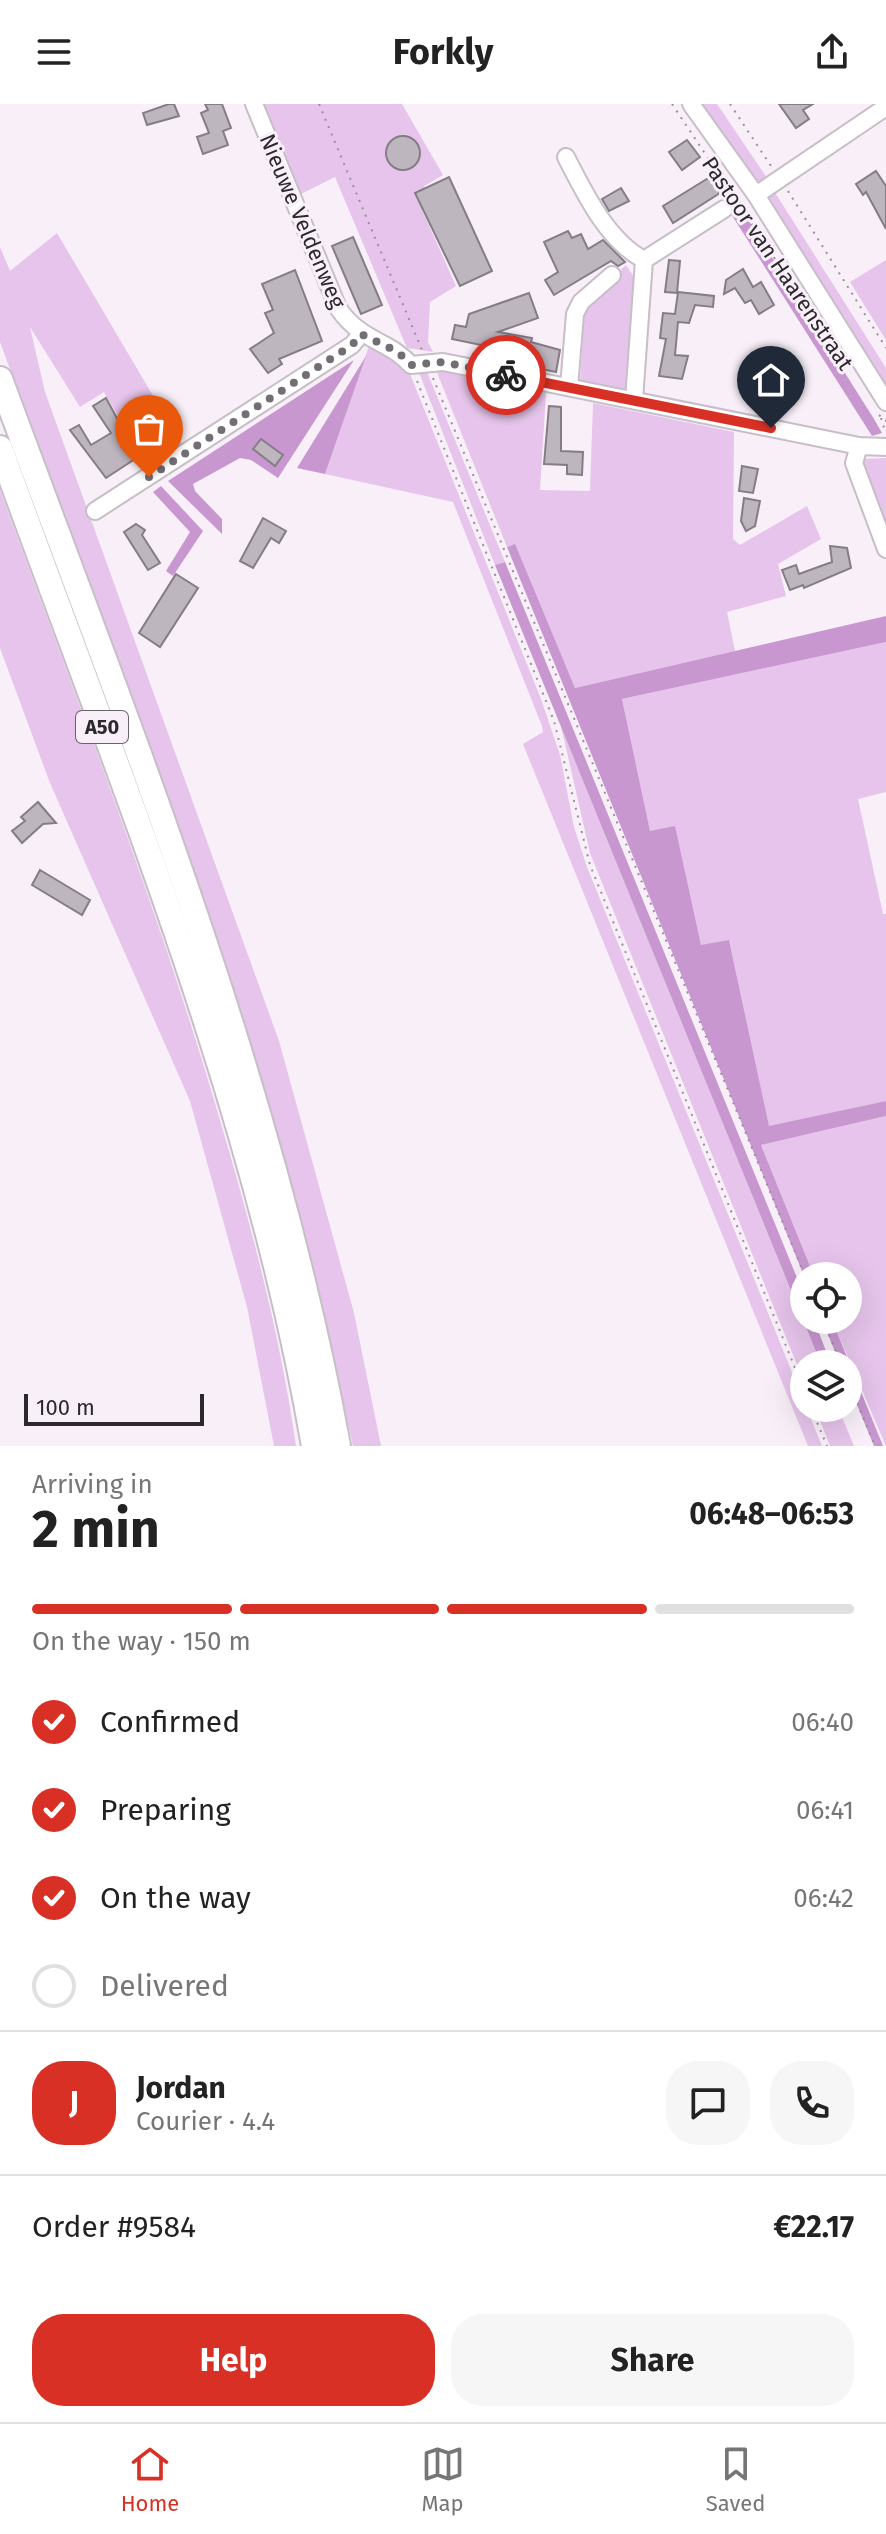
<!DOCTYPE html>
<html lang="en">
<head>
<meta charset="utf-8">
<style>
	:root { --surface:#fff; --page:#f6f6f6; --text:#222; --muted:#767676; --line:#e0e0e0; --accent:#d93025 }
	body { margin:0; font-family:"Fira Sans",sans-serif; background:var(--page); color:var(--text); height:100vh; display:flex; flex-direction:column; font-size:30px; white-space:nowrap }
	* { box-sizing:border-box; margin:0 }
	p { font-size:26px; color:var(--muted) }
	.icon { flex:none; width:44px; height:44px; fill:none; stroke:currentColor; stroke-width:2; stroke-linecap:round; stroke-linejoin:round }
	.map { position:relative; height:1342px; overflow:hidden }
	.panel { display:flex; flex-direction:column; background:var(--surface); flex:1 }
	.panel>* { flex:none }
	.buttons { position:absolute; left:790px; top:1158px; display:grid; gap:16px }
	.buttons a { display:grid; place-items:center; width:72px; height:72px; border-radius:50%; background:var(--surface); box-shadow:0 8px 32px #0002; font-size:40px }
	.scale { position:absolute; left:24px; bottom:20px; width:180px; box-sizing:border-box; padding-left:8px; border:4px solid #2c292d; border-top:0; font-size:22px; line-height:28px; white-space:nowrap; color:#2c292d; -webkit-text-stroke:6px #f8eff9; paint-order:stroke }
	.pin { position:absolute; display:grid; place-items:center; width:68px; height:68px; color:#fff; margin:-82px -34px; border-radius:50% 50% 50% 0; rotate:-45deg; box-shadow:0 0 8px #0007 }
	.pin .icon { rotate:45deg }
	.courier { position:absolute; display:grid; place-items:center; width:80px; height:80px; margin:-40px; border:6px solid #d93025; border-radius:50%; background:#fff; color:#222; box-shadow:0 2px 10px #0007 }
	.headline em { font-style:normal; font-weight:700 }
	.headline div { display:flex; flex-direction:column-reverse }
	.headline { display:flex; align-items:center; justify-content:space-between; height:136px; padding:0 32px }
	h1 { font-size:52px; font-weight:700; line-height:60px }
	.bar { display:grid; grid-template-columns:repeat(4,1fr); gap:12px 8px; align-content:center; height:96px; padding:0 32px }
	.bar i { height:10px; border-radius:6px; background:var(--line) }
	.bar .on { background:var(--accent) }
	.bar p { grid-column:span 4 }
	.line { display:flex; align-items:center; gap:20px; padding:0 32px; border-top:2px solid var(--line) }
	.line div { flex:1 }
	.round { display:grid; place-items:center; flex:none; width:84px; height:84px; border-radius:32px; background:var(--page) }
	ol { padding:0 32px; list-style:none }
	li { display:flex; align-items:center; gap:24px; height:88px }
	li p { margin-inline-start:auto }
	li .icon { padding:8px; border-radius:50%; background:var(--accent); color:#fff; stroke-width:4 }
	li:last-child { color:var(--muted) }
	li i { width:44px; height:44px; border:4px solid var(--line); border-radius:50% }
	.primary-button { display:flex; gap:16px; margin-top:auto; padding:16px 32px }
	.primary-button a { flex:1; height:92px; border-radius:32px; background:var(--accent); color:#fff; font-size:32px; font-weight:700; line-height:92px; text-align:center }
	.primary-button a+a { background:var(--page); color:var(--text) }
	header { display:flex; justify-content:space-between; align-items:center; height:104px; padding:0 32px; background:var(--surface); font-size:36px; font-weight:700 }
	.tabs { display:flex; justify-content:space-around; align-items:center; height:112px; border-top:2px solid var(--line); background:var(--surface); font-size:22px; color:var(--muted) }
	.tabs a { display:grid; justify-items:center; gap:4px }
	.tabs .on { color:var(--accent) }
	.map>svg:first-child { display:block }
	.green { fill:#e6c4eb }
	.forest { fill:#c897d0 }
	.building { fill:#beb6bf; stroke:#857d86; stroke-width:2 }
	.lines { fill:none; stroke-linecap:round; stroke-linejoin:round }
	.minor-casing { stroke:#c7bec8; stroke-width:20 }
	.highway-casing { stroke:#c7bec8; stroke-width:28 }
	.path { stroke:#989199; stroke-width:2; stroke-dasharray:2 6; stroke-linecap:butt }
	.minor { stroke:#fff; stroke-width:16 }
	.highway { stroke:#fff; stroke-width:24 }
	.done { stroke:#736e74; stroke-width:8; stroke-dasharray:0 14.4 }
	.route { stroke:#d93025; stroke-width:10 }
	.labels { text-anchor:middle; stroke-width:6; stroke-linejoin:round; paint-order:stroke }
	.shield { fill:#f8eff9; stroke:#69646a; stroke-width:2 }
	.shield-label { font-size:20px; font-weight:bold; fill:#2c292d }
	.street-label { font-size:22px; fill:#2c292d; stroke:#f8eff9 }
</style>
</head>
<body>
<header><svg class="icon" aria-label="menu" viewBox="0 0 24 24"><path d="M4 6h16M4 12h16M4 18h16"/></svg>Forkly<svg class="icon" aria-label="share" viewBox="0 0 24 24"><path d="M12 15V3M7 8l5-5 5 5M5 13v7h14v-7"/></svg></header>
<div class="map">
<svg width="886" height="1342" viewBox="0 0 886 1342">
	<rect width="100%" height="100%" fill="#f8eff9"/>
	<g class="green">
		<path d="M 260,0 L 402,0 L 443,71 L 424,82 L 432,97 L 422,106 L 456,182 L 430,198 L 428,238 L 433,248 L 407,244 L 335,73 L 297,92 Z"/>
		<path d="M 701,0 L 717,0 L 767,74 L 758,81 Z"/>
		<path d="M 774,87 L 886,264 L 886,287 L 766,93 Z"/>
		<path d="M 57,129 L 185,346 L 151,369 L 104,288 L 80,303 L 30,223 L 45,288 L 279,937 L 354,1209 L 381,1342 L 353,1342 L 297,1099 L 259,967 L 186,744 L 0,238 L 0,143 L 10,167 Z"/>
		<path d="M 886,156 L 886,236 L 850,178 Z"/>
		<path d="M 626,161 L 634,173 L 635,184 L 626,285 L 580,276 L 585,199 Z"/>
		<path d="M 369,242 L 405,261 L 410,270 L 541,595 L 560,651 L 574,723 L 587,763 L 822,1342 L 808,1342 L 523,640 L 543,628 L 542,622 L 453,398 L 325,370 Z"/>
		<path d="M 425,263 L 505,458 L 495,461 L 418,266 Z"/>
		<path d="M 436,266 L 546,289 L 540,386 L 590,387 L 593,299 L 734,328 L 733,435 L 740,441 L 807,402 L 821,435 L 778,460 L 786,492 L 727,508 L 735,547 L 575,584 L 514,441 L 507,443 Z"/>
		<path d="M 886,354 L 886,435 L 860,355 Z"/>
		<path d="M 0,386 C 76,594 157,800 219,1013 C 251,1121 280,1230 296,1342 L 274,1342 L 247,1203 L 190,997 L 50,679 L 0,544 Z"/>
		<path d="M 886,538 L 886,688 L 858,695 L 883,810 L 886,810 L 886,997 L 769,1023 L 729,836 L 701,842 L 675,723 L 650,728 L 622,595 Z"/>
		<path d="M 561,622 L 821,1260 L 804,1260 L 804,1278 L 590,749 Z"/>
		<path d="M 886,1012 L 886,1342 L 832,1216 L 848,1216 L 848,1172 L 814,1172 L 761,1041 Z"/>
		<path d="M 815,1304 L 838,1304 L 854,1342 L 830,1342 Z"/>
	</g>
	<g class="forest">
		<path d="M 736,96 L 874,315 L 882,329 L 872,332 L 726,102 Z"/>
		<path d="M 366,252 L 325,370 L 297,364 Z"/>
		<path d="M 354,256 L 278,374 L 251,356 L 240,354 L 193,380 L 195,387 L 222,415 L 222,430 L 168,377 Z"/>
		<path d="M 161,382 L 203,427 L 173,472 L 166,467 L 190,428 L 153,388 Z"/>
		<path d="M 515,440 L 575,584 L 886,512 L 886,538 L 622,595 L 650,727 L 675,722 L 701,841 L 729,836 L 769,1022 L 886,997 L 886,1012 L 761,1041 L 814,1172 L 804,1172 L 507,443 Z"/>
		<path d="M 505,458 L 804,1191 L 804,1216 L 814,1216 L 831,1260 L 821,1260 L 495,461 Z"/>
		<path d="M 822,1216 L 832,1216 L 883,1342 L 874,1342 L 848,1279 L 848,1260 L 840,1260 Z"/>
	</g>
	<g class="building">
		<path d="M 169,0 L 174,0 L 179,12 L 147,21 L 143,9 Z"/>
		<path d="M 205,0 L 222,0 L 231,24 L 223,27 L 228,41 L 203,50 L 197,33 L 209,29 L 201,9 L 208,6 Z"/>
		<path d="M 779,0 L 813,0 L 803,6 L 809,15 L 796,24 Z"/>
		<circle cx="403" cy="49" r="17"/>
		<path d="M 687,36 L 700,53 L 682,66 L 669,48 Z"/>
		<path d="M 876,67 L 886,82 L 886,125 L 866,88 L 863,91 L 856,80 Z"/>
		<path d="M 449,73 L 492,167 L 460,182 L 415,89 Z"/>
		<path d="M 710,73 L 720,89 L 673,119 L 663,102 Z"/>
		<path d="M 621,84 L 629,97 L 609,107 L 602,95 Z"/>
		<path d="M 568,127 L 572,134 L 581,130 L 588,145 L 603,136 L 625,158 L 618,162 L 611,157 L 554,191 L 545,176 L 558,168 L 544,138 Z"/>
		<path d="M 353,133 L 382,201 L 361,210 L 332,142 Z"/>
		<path d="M 669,156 L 680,157 L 677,189 L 665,188 Z"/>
		<path d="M 743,165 L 753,183 L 761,178 L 774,201 L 759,210 L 751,196 L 745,199 L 735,184 L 724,190 L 726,176 Z"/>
		<path d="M 295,166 L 322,237 L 279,255 L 282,260 L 268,269 L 250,245 L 274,229 L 265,209 L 273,206 L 262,180 Z"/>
		<path d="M 678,188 L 714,192 L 713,203 L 695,201 L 689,219 L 678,218 L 675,251 L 688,252 L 682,275 L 659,272 L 666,235 L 660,234 L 663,209 L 675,210 Z"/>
		<path d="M 529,189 L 538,214 L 498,228 L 532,234 L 531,238 L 560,246 L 556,268 L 517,260 L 520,249 L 452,235 L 455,221 L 466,223 L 469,210 Z"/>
		<path d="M 747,254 L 757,256 L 756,261 L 781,265 L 778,279 L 744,269 Z"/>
		<path d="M 106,294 L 138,353 L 106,374 L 70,326 L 79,321 L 91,341 L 111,329 L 93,302 Z"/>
		<path d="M 549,302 L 561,303 L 561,347 L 583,348 L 582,371 L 567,370 L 567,361 L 544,360 Z"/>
		<path d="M 261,335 L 283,351 L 275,362 L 253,345 Z"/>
		<path d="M 742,362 L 758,365 L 753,389 L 739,387 Z"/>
		<path d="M 744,394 L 760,397 L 755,422 L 746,427 L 741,417 Z"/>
		<path d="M 263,414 L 286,427 L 279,439 L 271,434 L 253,464 L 240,457 Z"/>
		<path d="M 136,420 L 145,426 L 142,431 L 160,459 L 148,466 L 124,428 Z"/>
		<path d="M 830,442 L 847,444 L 851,464 L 804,484 L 803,481 L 790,486 L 782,466 L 796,461 L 799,470 L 832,458 Z"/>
		<path d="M 176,470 L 198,484 L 160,543 L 139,529 Z"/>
		<path d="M 38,698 L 56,719 L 43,720 L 22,739 L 12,727 L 25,717 L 21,713 Z"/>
		<path d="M 40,766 L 90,796 L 82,811 L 32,781 Z"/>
	</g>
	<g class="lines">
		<g class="minor-casing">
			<g id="minor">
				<path d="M 254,0 L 338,204 C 361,238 389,236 411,261 L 443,258 L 859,342 L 886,343"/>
				<path d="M 691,0 L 756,91 L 886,298"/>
				<path d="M 566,53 C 585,90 607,136 644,156"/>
				<path d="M 756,91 L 883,5"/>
				<path d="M 569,283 L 575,210 L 581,198 L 612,171"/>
				<path d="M 634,296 L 644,156 L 724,105"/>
				<path d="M 859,342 L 854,359 L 886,445"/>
				<path d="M 95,407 L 352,241 L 361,230"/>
			</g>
		</g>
		<g class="highway-casing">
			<g id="highway">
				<path d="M 0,275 C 129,625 271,974 338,1342"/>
				<path d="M 0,344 C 118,671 255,998 314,1342"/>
			</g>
		</g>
		<g class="path">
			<path d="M 319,0 L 422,246"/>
			<path d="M 672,0 L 831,239"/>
			<path d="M 730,0 L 771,62"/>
			<path d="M 788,87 L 886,244"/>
			<path d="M 433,274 L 805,1172"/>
			<path d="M 417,277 L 554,617 L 590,761 L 804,1286"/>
			<path d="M 879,311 L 886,317"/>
			<path d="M 881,314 L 885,327"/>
			<path d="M 823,1216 L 841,1260"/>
			<path d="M 848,1277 L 875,1342"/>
			<path d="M 811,1304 L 827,1342"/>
		</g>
		<use href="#minor" class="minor"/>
		<use href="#highway" class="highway"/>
	</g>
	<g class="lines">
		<path class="done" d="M 149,373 L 352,241 L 361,230 L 398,248 L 411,261 L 443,258 L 506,271"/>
		<path class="route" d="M 506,271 L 771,324"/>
	</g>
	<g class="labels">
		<rect class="shield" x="76" y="607" width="52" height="32" rx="6"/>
		<g class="shield-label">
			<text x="102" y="630">A50</text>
		</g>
		<g class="street-label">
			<text transform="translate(303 117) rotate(67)" y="8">Nieuwe Veldenweg</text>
			<text transform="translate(778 159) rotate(56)" y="8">Pastoor van Haarenstraat</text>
		</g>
	</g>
</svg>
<div class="buttons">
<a><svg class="icon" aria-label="locate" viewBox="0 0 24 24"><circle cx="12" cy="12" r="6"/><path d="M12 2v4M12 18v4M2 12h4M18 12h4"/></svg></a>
<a><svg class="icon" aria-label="layers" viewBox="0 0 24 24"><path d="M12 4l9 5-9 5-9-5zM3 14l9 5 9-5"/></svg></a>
</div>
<div class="scale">100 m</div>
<div class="pin" style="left:149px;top:373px;background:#ea580c"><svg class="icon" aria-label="bag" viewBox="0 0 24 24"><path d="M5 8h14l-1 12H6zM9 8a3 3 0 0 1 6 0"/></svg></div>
<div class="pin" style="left:771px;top:324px;background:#1f2937"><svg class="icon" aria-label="home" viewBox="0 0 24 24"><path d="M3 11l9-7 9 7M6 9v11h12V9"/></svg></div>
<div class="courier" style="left:506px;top:271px"><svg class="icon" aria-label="bike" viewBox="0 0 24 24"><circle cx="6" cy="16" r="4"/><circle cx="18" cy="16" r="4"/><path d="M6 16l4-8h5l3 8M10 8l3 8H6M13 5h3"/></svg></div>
</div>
<section class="panel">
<div class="headline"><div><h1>2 min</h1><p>Arriving in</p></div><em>06:48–06:53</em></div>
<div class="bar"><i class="on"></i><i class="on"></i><i class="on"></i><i></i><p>On the way · 150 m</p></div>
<ol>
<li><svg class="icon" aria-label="check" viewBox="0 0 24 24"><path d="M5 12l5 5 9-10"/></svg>Confirmed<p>06:40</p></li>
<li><svg class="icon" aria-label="check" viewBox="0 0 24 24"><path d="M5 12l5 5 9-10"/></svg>Preparing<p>06:41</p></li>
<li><svg class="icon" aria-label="check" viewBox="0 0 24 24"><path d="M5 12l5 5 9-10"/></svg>On the way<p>06:42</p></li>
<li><i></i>Delivered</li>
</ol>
<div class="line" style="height:144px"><b class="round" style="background:var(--accent);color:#fff">J</b><div><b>Jordan</b><p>Courier · 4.4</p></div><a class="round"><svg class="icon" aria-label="chat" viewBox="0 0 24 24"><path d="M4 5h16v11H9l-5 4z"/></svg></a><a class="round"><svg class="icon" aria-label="phone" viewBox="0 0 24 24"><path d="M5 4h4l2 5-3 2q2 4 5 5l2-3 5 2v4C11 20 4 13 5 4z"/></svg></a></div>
<div class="line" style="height:104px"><div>Order #9584</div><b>€22.17</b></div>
<div class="primary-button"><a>Help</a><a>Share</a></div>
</section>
<nav class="tabs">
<a class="on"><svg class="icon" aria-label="home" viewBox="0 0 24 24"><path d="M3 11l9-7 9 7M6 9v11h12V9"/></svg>Home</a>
<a><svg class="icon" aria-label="map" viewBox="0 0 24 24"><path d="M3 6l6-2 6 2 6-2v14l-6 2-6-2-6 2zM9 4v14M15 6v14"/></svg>Map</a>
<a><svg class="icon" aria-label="saved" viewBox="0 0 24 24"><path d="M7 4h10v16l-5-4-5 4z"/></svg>Saved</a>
</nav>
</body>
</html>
